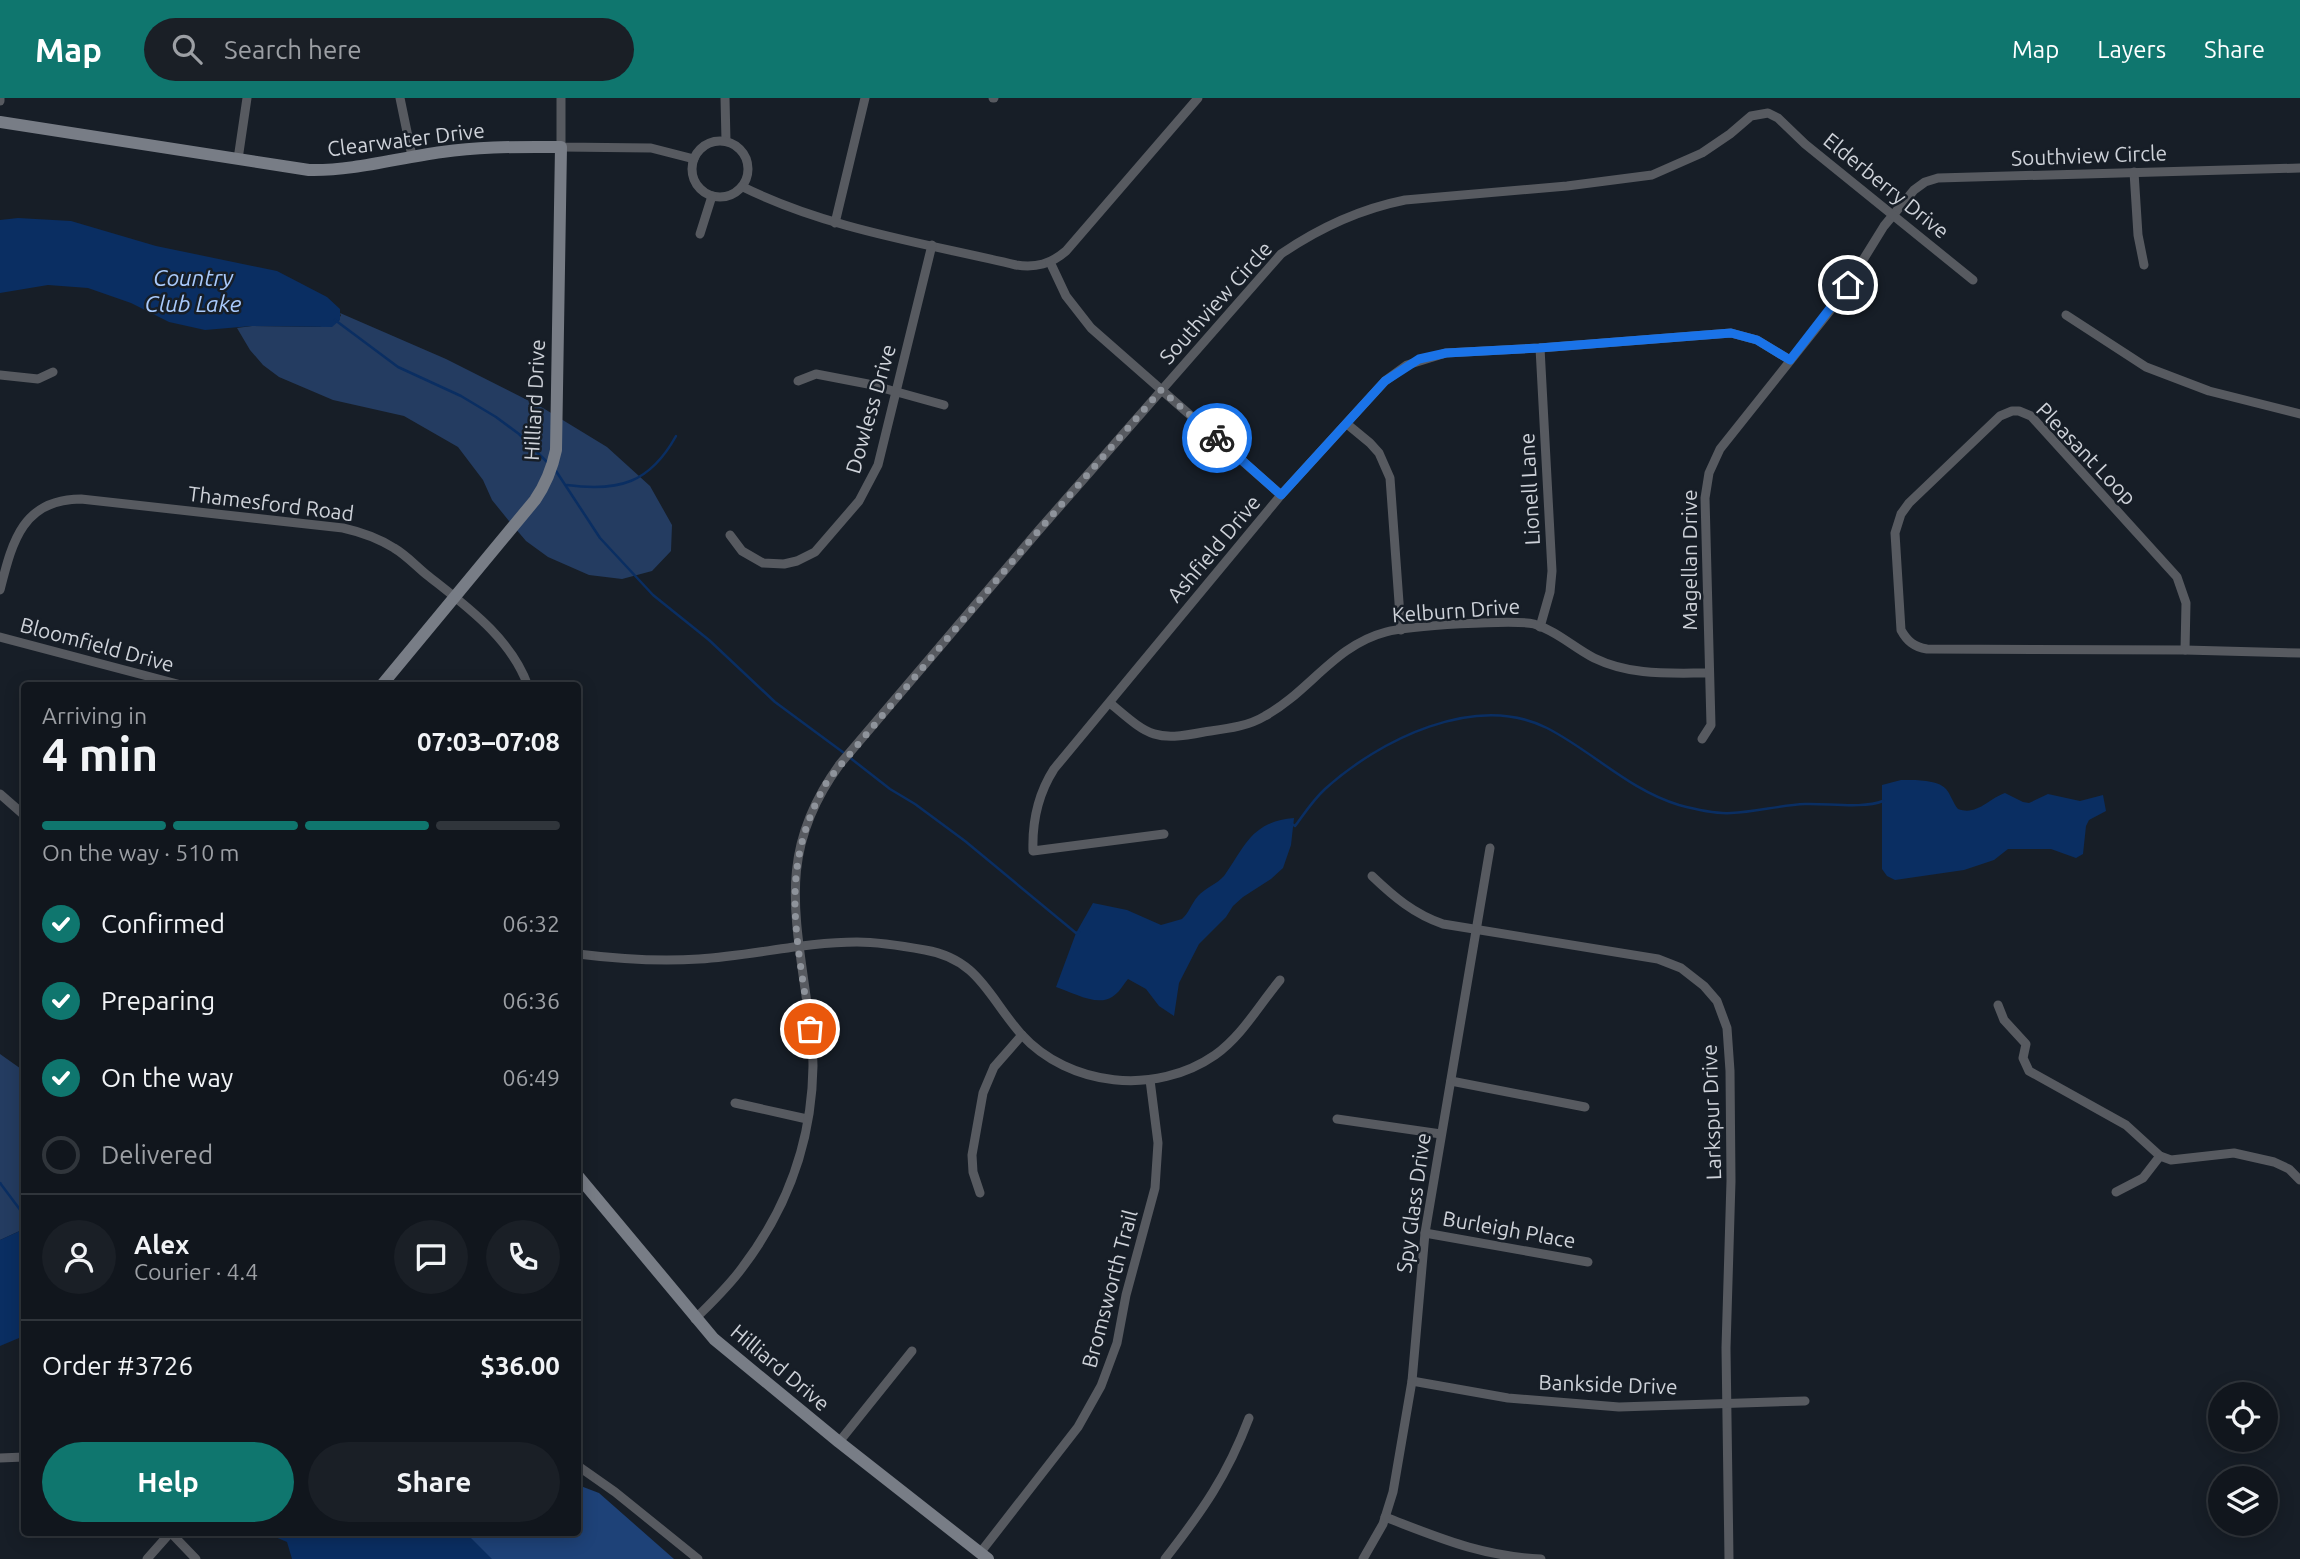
<!DOCTYPE html>
<html lang="en">
<head>
<meta charset="utf-8">
<style>
	:root { --surface:#11161d; --page:#1a1f26; --text:#f1f3f6; --muted:#9c9fa4; --line:#30353b; --accent:#0f766e }
	body { margin:0; font-family:Ubuntu,sans-serif; background:var(--page); color:var(--text); height:100vh; display:flex; flex-direction:column; font-size:26px; white-space:nowrap }
	* { box-sizing:border-box; margin:0 }
	p { font-size:23px; color:var(--muted) }
	.icon { flex:none; width:38px; height:38px; fill:none; stroke:currentColor; stroke-width:2; stroke-linecap:round; stroke-linejoin:round }
	.map { position:relative; flex:1; overflow:hidden }
	.drawer { position:absolute; left:21px; top:584px; width:560px; height:854px; display:flex; flex-direction:column; background:var(--surface); border-radius:7px; box-shadow:0 4px 18px #0003,0 0 0 2px var(--line) }
	.drawer>* { flex:none }
	.fabs { position:absolute; left:2208px; top:1284px; display:grid; gap:14px }
	.fabs a { display:grid; place-items:center; width:70px; height:70px; border-radius:50%; background:var(--surface); box-shadow:0 4px 18px #0003,0 0 0 2px var(--line); font-size:35px }
	.pin { position:absolute; display:grid; place-items:center; width:60px; height:60px; color:#fff; margin:-30px; border:4px solid #fff; border-radius:50%; box-shadow:0 2px 7px #0007 }
	.courier { position:absolute; display:grid; place-items:center; width:70px; height:70px; margin:-35px; border:5px solid #1a73e8; border-radius:50%; background:#fff; color:#222; box-shadow:0 2px 9px #0007 }
	.summary em { font-style:normal; font-weight:600 }
	.summary div { display:flex; flex-direction:column-reverse }
	.summary { display:flex; align-items:center; justify-content:space-between; height:119px; padding:0 21px }
	h1 { font-size:46px; font-weight:600; line-height:52px }
	.bar { display:grid; grid-template-columns:repeat(4,1fr); gap:10px 7px; align-content:center; height:84px; padding:0 21px }
	.bar i { height:9px; border-radius:5px; background:var(--line) }
	.bar .on { background:var(--accent) }
	.bar p { grid-column:span 4 }
	.line { display:flex; align-items:center; gap:18px; padding:0 21px; border-top:2px solid var(--line) }
	.line div { flex:1 }
	.round { display:grid; place-items:center; flex:none; width:74px; height:74px; border-radius:37px; background:var(--page) }
	ol { padding:0 21px; list-style:none }
	li { display:flex; align-items:center; gap:21px; height:77px }
	li p { margin-inline-start:auto }
	li .icon { padding:7px; border-radius:50%; background:var(--accent); color:#fff; stroke-width:4 }
	li:last-child { color:var(--muted) }
	li i { width:38px; height:38px; border:4px solid var(--line); border-radius:50% }
	.button { display:flex; gap:14px; margin-top:auto; padding:14px 21px }
	.button a { flex:1; height:80px; border-radius:42px; background:var(--accent); color:#fff; font-size:28px; font-weight:600; line-height:80px; text-align:center }
	.button a+a { background:var(--page); color:var(--text) }
	header { display:flex; align-items:center; gap:42px; box-sizing:border-box; height:98px; padding:0 35px; background:var(--accent); color:#fff }
	header strong { font-size:33px }
	nav { display:flex; gap:38px; margin-inline-start:auto; font-size:24px }
	.search { width:490px; height:63px; background:var(--page); display:flex; align-items:center; gap:18px; box-sizing:border-box; padding:0 24px; border-radius:38px; color:var(--muted); font-size:26px }
	.map>svg:first-child { display:block }
	.green { fill:#243c61 }
	.forest { fill:#1e4278 }
	.water { fill:#0a2e62 }
	.lines { fill:none; stroke-linecap:round; stroke-linejoin:round }
	.stream { stroke:#0a2e62; stroke-width:2.5 }
	.street { stroke:#575a60; stroke-width:9 }
	.secondary { stroke:#787d86; stroke-width:12 }
	.done { stroke:#8e939b; stroke-width:7; stroke-dasharray:0 12.6 }
	.route { stroke:#1a73e8; stroke-width:9 }
	.labels { text-anchor:middle; stroke-width:5; stroke-linejoin:round; paint-order:stroke }
	.street-label { font-size:21px; fill:#ced2d9; stroke:#171e27 }
	.water-label { font-size:23px; font-style:italic; fill:#a9cafc; stroke:#171e27 }
</style>
</head>
<body>
<header>
<strong>Map</strong>
<div class="search"><svg class="icon" aria-label="search" viewBox="0 0 24 24"><circle cx="10" cy="10" r="6"/><path d="M15 15l6 6"/></svg>Search here</div>
<nav><a>Map</a><a>Layers</a><a>Share</a></nav>
</header>
<div class="map">
<svg width="2300" height="1461" viewBox="0 0 2300 1461">
	<rect width="100%" height="100%" fill="#171e27"/>
	<g class="green">
		<path d="M 340,215 L 446,261 L 543,310 L 607,349 L 650,388 L 672,427 L 671,453 L 652,473 L 622,481 L 589,477 L 548,459 L 526,443 L 509,423 L 492,402 L 483,382 L 458,349 L 404,318 L 333,302 L 279,279 L 263,267 L 250,252 L 237,230 L 252,228 L 320,229 L 341,218 Z"/>
		<path d="M 0,956 L 24,973 L 24,1131 L 0,1142 Z"/>
	</g>
	<path class="forest" d="M 578,1387 L 599,1395 L 674,1461 L 435,1461 L 451,1435 L 578,1435 Z"/>
	<g class="water">
		<path d="M 18,120 L 71,123 L 156,148 L 277,173 L 327,199 L 340,211 L 340,222 L 332,229 L 252,228 L 205,232 L 169,224 L 131,205 L 88,190 L 48,187 L 0,195 L 0,122 Z"/>
		<path d="M 1901,682 C 1913,682 1937,681 1946,691 C 1951,697 1953,705 1958,711 C 1977,718 1988,701 2005,695 L 2023,704 L 2029,705 L 2048,696 L 2080,703 L 2103,697 L 2106,713 L 2089,722 L 2086,728 L 2083,756 L 2076,760 L 2051,751 L 2008,751 L 1994,762 L 1964,772 L 1895,782 L 1887,778 L 1882,771 L 1882,687 Z"/>
		<path d="M 1294,720 L 1291,747 L 1283,770 L 1271,781 L 1243,799 L 1233,808 L 1226,819 L 1199,846 L 1179,885 L 1174,918 L 1159,908 L 1146,891 L 1128,881 C 1123,887 1119,895 1112,899 C 1097,909 1072,894 1056,889 L 1076,835 L 1093,805 L 1127,812 L 1161,827 L 1182,821 C 1189,815 1191,806 1198,798 C 1205,790 1217,786 1224,778 C 1246,747 1251,724 1294,720 Z"/>
		<path d="M 24,1131 L 24,1240 L 19,1240 L 0,1248 L 0,1142 Z"/>
		<path d="M 266,1435 L 466,1435 L 492,1461 L 292,1461 L 287,1444 Z"/>
	</g>
	<g class="lines">
		<g class="stream">
			<path d="M 335,222 L 398,269 L 461,298 L 496,319 L 519,336 L 549,366"/>
			<path d="M 556,373 L 600,440 L 653,497 L 709,542 L 775,604 L 844,655"/>
			<path d="M 567,387 C 619,394 650,385 676,338"/>
			<path d="M 849,659 L 890,691 L 915,706 L 965,743 L 1076,835 L 1079,834"/>
			<path d="M 1292,726 L 1295,728 C 1304,716 1313,702 1325,691 C 1379,642 1475,594 1547,630 C 1592,653 1629,692 1679,707 C 1694,711 1716,716 1731,715 C 1756,714 1780,707 1805,706 C 1827,705 1863,711 1883,703"/>
			<path d="M 0,1085 L 24,1117"/>
		</g>
		<g class="street">
			<path d="M 400,0 L 412,58"/>
			<path d="M 561,0 L 561,49 L 651,50 L 694,61"/>
			<path d="M 725,0 L 726,43"/>
			<path d="M 993,0 L 994,0"/>
			<path d="M 0,3 L 0,0"/>
			<circle cx="720" cy="71" r="28"/>
			<path d="M 238,61 L 247,0"/>
			<path d="M 2134,74 L 2138,137 L 2144,167"/>
			<path d="M 743,89 C 828,131 924,145 1016,167 C 1036,170 1051,166 1066,153 L 1198,0"/>
			<path d="M 835,125 L 865,0"/>
			<path d="M 700,136 L 712,98"/>
			<path d="M 1050,164 L 1066,198 L 1091,230 L 1281,397"/>
			<path d="M 2066,217 L 2146,269 L 2209,293 L 2300,316"/>
			<path d="M 1540,250 L 1552,473 L 1550,494 L 1540,529"/>
			<path d="M 0,277 L 38,281 L 53,274"/>
			<path d="M 798,283 L 816,276 L 868,286 L 944,307"/>
			<path d="M 2012,313 L 2019,313 L 2031,318 L 2177,479 L 2186,505 L 2185,552 L 1927,551 C 1914,549 1907,543 1901,532 L 1895,435 L 1901,416 L 1909,405 L 2000,318 Z"/>
			<path d="M 1347,326 L 1370,345 L 1379,355 L 1390,380 L 1401,532"/>
			<path d="M 730,437 L 742,453 L 763,465 L 784,466 L 797,463 L 815,454 L 859,403 L 878,367 L 932,147"/>
			<path d="M 0,492 C 12,445 22,401 81,401 L 343,430 C 361,434 378,440 394,450 C 406,457 416,468 427,477 C 466,508 511,540 528,588"/>
			<path d="M 0,539 L 185,588"/>
			<path d="M 2185,552 L 2300,555"/>
			<path d="M 1110,605 C 1148,637 1153,644 1204,634 C 1225,631 1247,629 1265,618 C 1309,594 1335,547 1386,534 C 1408,528 1514,521 1534,526 C 1557,533 1574,550 1594,560 C 1631,578 1669,575 1708,575"/>
			<path d="M 1702,641 L 1711,627 L 1705,400 L 1709,375 L 1720,351 L 1837,204 L 1884,128 L 1914,92 L 1925,84 L 1938,80 L 2300,70"/>
			<path d="M 0,696 L 24,717"/>
			<path d="M 1164,736 L 1033,753 C 1032,723 1038,696 1054,671 L 1281,397 L 1385,283 L 1407,267 L 1446,255 L 1540,250 L 1731,235 L 1757,242 L 1790,262"/>
			<path d="M 1372,778 C 1394,799 1414,816 1443,826 L 1658,861 L 1681,870 L 1704,888 L 1717,903 L 1727,930 L 1730,973 L 1731,1083 L 1726,1250 L 1729,1461"/>
			<path d="M 578,856 C 618,861 658,864 699,861 C 751,858 804,844 857,844 C 879,844 903,848 925,852 C 979,861 989,900 1021,936 C 1069,989 1156,998 1215,957 C 1242,938 1259,907 1280,882"/>
			<path d="M 1998,907 L 2004,922 L 2026,946 L 2023,960 L 2029,973 L 2126,1027 L 2160,1058 L 2171,1062 L 2234,1055 L 2274,1064 L 2289,1071 L 2300,1082"/>
			<path d="M 1451,983 L 1585,1009"/>
			<path d="M 735,1005 L 807,1021"/>
			<path d="M 1337,1021 L 1441,1036"/>
			<path d="M 2116,1094 L 2143,1080 L 2160,1058"/>
			<path d="M 980,1095 L 973,1074 L 972,1057 L 983,995 L 994,969 L 1022,937"/>
			<path d="M 1425,1135 L 1588,1164"/>
			<path d="M 695,1221 C 711,1205 728,1189 742,1170 C 787,1111 812,1044 813,968 C 813,947 809,926 807,905 C 794,811 779,749 840,666 L 1039,432 L 1281,156 C 1319,130 1360,111 1405,102 L 1567,88 L 1652,77 L 1702,55 L 1730,36 L 1751,18 L 1768,15 L 1778,20 L 1805,46 L 1973,182"/>
			<path d="M 1412,1283 L 1508,1300 L 1619,1309 L 1805,1303"/>
			<path d="M 839,1344 L 912,1253"/>
			<path d="M 0,1360 L 24,1359"/>
			<path d="M 578,1368 L 615,1394 L 698,1461"/>
			<path d="M 1385,1419 C 1440,1440 1480,1458 1541,1461"/>
			<path d="M 171,1435 L 196,1461"/>
			<path d="M 980,1455 L 1078,1329 L 1101,1288 L 1117,1245 L 1126,1197 L 1155,1090 L 1158,1045 L 1150,982"/>
			<path d="M 147,1461 L 170,1435"/>
			<path d="M 1165,1461 C 1203,1412 1227,1378 1249,1320"/>
			<path d="M 1363,1461 L 1383,1426 L 1393,1394 L 1412,1283 L 1425,1135 L 1490,750"/>
		</g>
		<g class="secondary">
			<path d="M 0,24 L 309,72 C 354,73 397,60 442,54 C 481,48 521,49 561,49 L 556,352 C 552,371 546,386 535,402 L 381,588"/>
			<path d="M 578,1078 L 714,1241 L 839,1344 L 988,1461"/>
		</g>
	</g>
	<g class="lines">
		<path class="done" d="M 810,931 C 797,837 777,770 828,682 L 1022,452 L 1161,292 L 1217,340"/>
		<path class="route" d="M 1217,340 L 1281,397 L 1385,283 L 1419,261 L 1446,255 L 1539,250 L 1731,235 L 1757,242 L 1790,262 L 1848,187"/>
	</g>
	<g class="labels">
		<g class="street-label">
			<text transform="translate(406 42) rotate(-7)" y="7">Clearwater Drive</text>
			<text transform="translate(2089 58) rotate(-2)" y="7">Southview Circle</text>
			<text transform="translate(1886 88) rotate(39)" y="7">Elderberry Drive</text>
			<text transform="translate(1216 205) rotate(-48)" y="7">Southview Circle</text>
			<text transform="translate(535 302) rotate(-87)" y="7">Hilliard Drive</text>
			<text transform="translate(871 311) rotate(-74)" y="7">Dowless Drive</text>
			<text transform="translate(2086 356) rotate(46)" y="7">Pleasant Loop</text>
			<text transform="translate(1530 391) rotate(-93)" y="7">Lionell Lane</text>
			<text transform="translate(271 406) rotate(7)" y="7">Thamesford Road</text>
			<text transform="translate(1214 451) rotate(-50)" y="7">Ashfield Drive</text>
			<text transform="translate(1690 462) rotate(-90)" y="7">Magellan Drive</text>
			<text transform="translate(1456 513) rotate(-4)" y="7">Kelburn Drive</text>
			<text transform="translate(97 547) rotate(15)" y="7">Bloomfield Drive</text>
			<text transform="translate(1712 1014) rotate(-92)" y="7">Larkspur Drive</text>
			<text transform="translate(1414 1105) rotate(-82)" y="7">Spy Glass Drive</text>
			<text transform="translate(1509 1132) rotate(10)" y="7">Burleigh Place</text>
			<text transform="translate(1110 1191) rotate(-75)" y="7">Bromsworth Trail</text>
			<text transform="translate(780 1270) rotate(40)" y="7">Hilliard Drive</text>
			<text transform="translate(1608 1287) rotate(2)" y="7">Bankside Drive</text>
		</g>
		<g class="water-label">
			<text x="193" y="188">Country<tspan x="193" dy="26">Club Lake</tspan></text>
		</g>
	</g>
</svg>
<div class="fabs">
<a><svg class="icon" aria-label="locate" viewBox="0 0 24 24"><circle cx="12" cy="12" r="6"/><path d="M12 2v4M12 18v4M2 12h4M18 12h4"/></svg></a>
<a><svg class="icon" aria-label="layers" viewBox="0 0 24 24"><path d="M12 4l9 5-9 5-9-5zM3 14l9 5 9-5"/></svg></a>
</div>
<div class="pin" style="left:810px;top:931px;background:#ea580c"><svg class="icon" aria-label="bag" viewBox="0 0 24 24"><path d="M5 8h14l-1 12H6zM9 8a3 3 0 0 1 6 0"/></svg></div>
<div class="pin" style="left:1848px;top:187px;background:#1f2937"><svg class="icon" aria-label="home" viewBox="0 0 24 24"><path d="M3 11l9-7 9 7M6 9v11h12V9"/></svg></div>
<div class="courier" style="left:1217px;top:340px"><svg class="icon" aria-label="bike" viewBox="0 0 24 24"><circle cx="6" cy="16" r="4"/><circle cx="18" cy="16" r="4"/><path d="M6 16l4-8h5l3 8M10 8l3 8H6M13 5h3"/></svg></div>
<section class="drawer">
<div class="summary"><div><h1>4 min</h1><p>Arriving in</p></div><em>07:03–07:08</em></div>
<div class="bar"><i class="on"></i><i class="on"></i><i class="on"></i><i></i><p>On the way · 510 m</p></div>
<ol>
<li><svg class="icon" aria-label="check" viewBox="0 0 24 24"><path d="M5 12l5 5 9-10"/></svg>Confirmed<p>06:32</p></li>
<li><svg class="icon" aria-label="check" viewBox="0 0 24 24"><path d="M5 12l5 5 9-10"/></svg>Preparing<p>06:36</p></li>
<li><svg class="icon" aria-label="check" viewBox="0 0 24 24"><path d="M5 12l5 5 9-10"/></svg>On the way<p>06:49</p></li>
<li><i></i>Delivered</li>
</ol>
<div class="line" style="height:126px"><a class="round"><svg class="icon" aria-label="person" viewBox="0 0 24 24"><circle cx="12" cy="8" r="4"/><path d="M4 21q1-7 8-7t8 7"/></svg></a><div><b>Alex</b><p>Courier · 4.4</p></div><a class="round"><svg class="icon" aria-label="chat" viewBox="0 0 24 24"><path d="M4 5h16v11H9l-5 4z"/></svg></a><a class="round"><svg class="icon" aria-label="phone" viewBox="0 0 24 24"><path d="M5 4h4l2 5-3 2q2 4 5 5l2-3 5 2v4C11 20 4 13 5 4z"/></svg></a></div>
<div class="line" style="height:91px"><div>Order #3726</div><b>$36.00</b></div>
<div class="button"><a>Help</a><a>Share</a></div>
</section>
</div>
</body>
</html>
